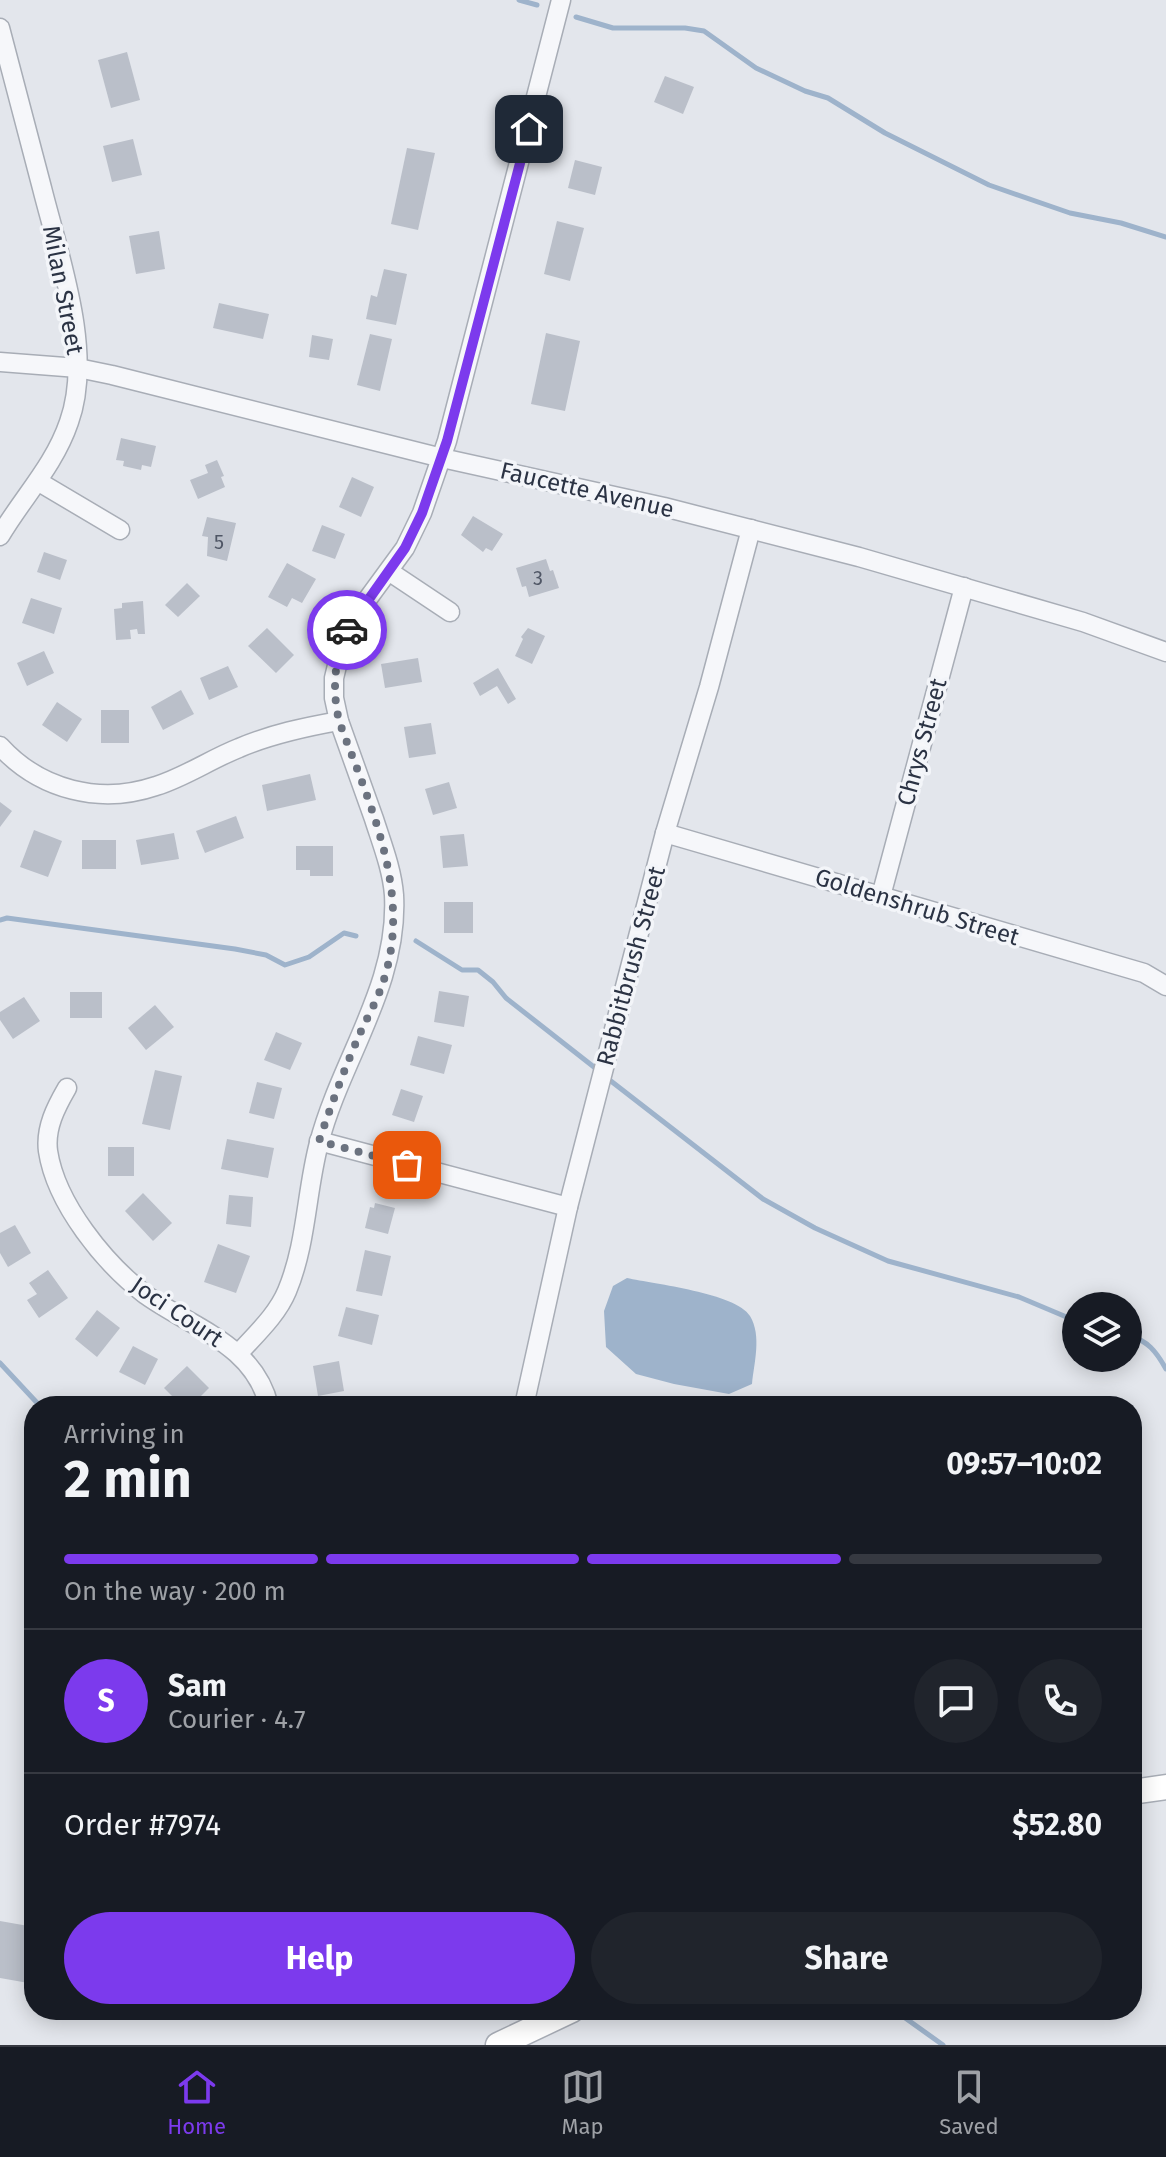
<!DOCTYPE html>
<html lang="en">
<head>
<meta charset="utf-8">
<style>
	:root { --surface:#171b24; --page:#20242c; --text:#f1f3f6; --muted:#9ea1a6; --line:#363941; --accent:#7c3aed }
	body { margin:0; font-family:"Fira Sans",sans-serif; background:var(--page); color:var(--text); height:100vh; display:flex; flex-direction:column; font-size:30px; white-space:nowrap }
	* { box-sizing:border-box; margin:0 }
	p { font-size:26px; color:var(--muted) }
	.icon { flex:none; width:44px; height:44px; fill:none; stroke:currentColor; stroke-width:2; stroke-linecap:round; stroke-linejoin:round }
	.map { position:relative; flex:1; overflow:hidden }
	.sheet { position:absolute; left:24px; top:1396px; width:1118px; height:624px; display:flex; flex-direction:column; background:var(--surface); border-radius:32px; box-shadow:0 4px 20px #0003 }
	.sheet>* { flex:none }
	.controls { position:absolute; left:1062px; top:1292px; display:grid; gap:16px }
	.controls a { display:grid; place-items:center; width:80px; height:80px; border-radius:50%; background:var(--surface); box-shadow:0 4px 20px #0003; font-size:40px }
	.pin { position:absolute; display:grid; place-items:center; width:68px; height:68px; color:#fff; margin:-34px; border-radius:16px; box-shadow:0 4px 12px #0006 }
	.courier { position:absolute; display:grid; place-items:center; width:80px; height:80px; margin:-40px; border:6px solid #7c3aed; border-radius:50%; background:#fff; color:#222; box-shadow:0 2px 10px #0007 }
	.headline em { font-style:normal; font-weight:700 }
	.headline div { display:flex; flex-direction:column-reverse }
	.headline { display:flex; align-items:center; justify-content:space-between; height:136px; padding:0 40px }
	h1 { font-size:52px; font-weight:700; line-height:60px }
	.bar { display:grid; grid-template-columns:repeat(4,1fr); gap:12px 8px; align-content:center; height:96px; padding:0 40px }
	.bar i { height:10px; border-radius:6px; background:var(--line) }
	.bar .on { background:var(--accent) }
	.bar p { grid-column:span 4 }
	.line { display:flex; align-items:center; gap:20px; padding:0 40px; border-top:2px solid var(--line) }
	.line div { flex:1 }
	.round { display:grid; place-items:center; flex:none; width:84px; height:84px; border-radius:42px; background:var(--page) }
	.cta { display:flex; gap:16px; margin-top:auto; padding:16px 40px }
	.cta a { flex:1; height:92px; border-radius:48px; background:var(--accent); color:#fff; font-size:32px; font-weight:700; line-height:92px; text-align:center }
	.cta a+a { background:var(--page); color:var(--text) }
	.tab-bar { display:flex; justify-content:space-around; align-items:center; height:112px; border-top:2px solid var(--line); background:var(--surface); font-size:22px; color:var(--muted) }
	.tab-bar a { display:grid; justify-items:center; gap:4px }
	.tab-bar .on { color:var(--accent) }
	.map>svg:first-child { display:block }
	.water { fill:#9eb3cb }
	.lines { fill:none; stroke-linecap:round; stroke-linejoin:round }
	.stream { stroke:#9eb3cb; stroke-width:5 }
	.building { fill:#babfc9 }
	.street-casing { stroke:#a8adb6; stroke-width:21 }
	.secondary-casing { stroke:#a8adb6; stroke-width:27 }
	.street { stroke:#f6f7fa; stroke-width:18 }
	.secondary { stroke:#fff; stroke-width:24 }
	.done { stroke:#6b727f; stroke-width:8; stroke-dasharray:0 14.4 }
	.route { stroke:#7c3aed; stroke-width:10 }
	.labels { text-anchor:middle; stroke-width:7; stroke-linejoin:round; paint-order:stroke }
	.number-label { font-size:20px; fill:#4f5665 }
	.street-label { font-size:24px; fill:#2b3344; stroke:#f3f5f9 }
</style>
</head>
<body>
<div class="map">
<svg width="1166" height="2045" viewBox="0 0 1166 2045">
	<rect width="100%" height="100%" fill="#e3e6ec"/>
	<path class="water" d="M 627,1278 C 654,1284 736,1293 750,1316 C 762,1336 754,1363 752,1384 L 729,1394 L 674,1384 L 636,1374 L 606,1347 L 604,1311 L 613,1286 Z"/>
	<g class="lines">
		<g class="stream">
			<path d="M 519,0 L 537,5"/>
			<path d="M 576,17 L 613,28 L 685,28 L 704,31 L 756,68 L 805,91 L 828,98 L 885,133 L 989,185 L 1070,213 L 1121,223 L 1166,237"/>
			<path d="M 0,920 L 7,918 L 235,949 L 266,955 L 285,965 L 309,957 L 344,933 L 356,936"/>
			<path d="M 416,941 L 462,970 L 478,970 L 493,982 L 506,998 L 599,1071"/>
			<path d="M 607,1078 L 763,1199 L 815,1228 L 888,1261 L 1019,1297 L 1076,1321"/>
			<path d="M 1128,1335 C 1148,1341 1156,1351 1166,1369"/>
			<path d="M 0,1363 L 40,1406"/>
			<path d="M 894,2010 L 943,2045"/>
		</g>
	</g>
	<g class="building">
		<path d="M 127,52 L 140,100 L 111,108 L 98,60 Z"/>
		<path d="M 665,76 L 694,87 L 683,114 L 654,102 Z"/>
		<path d="M 133,139 L 142,175 L 112,182 L 103,146 Z"/>
		<path d="M 407,148 L 435,153 L 418,230 L 391,224 Z"/>
		<path d="M 575,160 L 602,167 L 595,195 L 568,188 Z"/>
		<path d="M 557,221 L 584,228 L 570,281 L 544,274 Z"/>
		<path d="M 159,231 L 165,269 L 136,274 L 129,236 Z"/>
		<path d="M 384,269 L 407,274 L 396,325 L 366,319 L 371,295 L 377,297 Z"/>
		<path d="M 219,303 L 269,314 L 263,339 L 213,328 Z"/>
		<path d="M 546,333 L 580,341 L 565,411 L 531,404 Z"/>
		<path d="M 370,334 L 392,339 L 380,391 L 357,385 Z"/>
		<path d="M 312,335 L 333,339 L 329,360 L 309,357 Z"/>
		<path d="M 121,438 L 156,446 L 151,467 L 142,465 L 141,470 L 123,466 L 124,461 L 116,460 Z"/>
		<path d="M 217,460 L 224,476 L 221,477 L 225,487 L 198,499 L 190,480 L 208,473 L 205,465 Z"/>
		<path d="M 352,477 L 374,487 L 361,517 L 339,507 Z"/>
		<path d="M 473,516 L 503,534 L 492,551 L 486,548 L 483,552 L 461,535 Z"/>
		<path d="M 207,517 L 236,523 L 227,561 L 207,556 L 208,537 L 202,536 Z"/>
		<path d="M 322,525 L 345,534 L 335,559 L 312,551 Z"/>
		<path d="M 44,552 L 67,560 L 60,580 L 37,572 Z"/>
		<path d="M 546,559 L 550,571 L 553,570 L 559,588 L 529,597 L 526,586 L 522,587 L 516,568 Z"/>
		<path d="M 287,563 L 316,579 L 302,603 L 292,598 L 287,607 L 268,597 Z"/>
		<path d="M 187,583 L 200,596 L 178,617 L 165,605 Z"/>
		<path d="M 31,598 L 62,608 L 54,634 L 22,623 Z"/>
		<path d="M 143,601 L 145,634 L 138,634 L 137,629 L 130,630 L 131,639 L 116,640 L 114,609 L 122,608 L 122,603 Z"/>
		<path d="M 267,628 L 294,655 L 276,673 L 248,646 Z"/>
		<path d="M 528,628 L 545,636 L 532,664 L 515,656 L 523,639 L 521,637 Z"/>
		<path d="M 44,651 L 54,673 L 27,686 L 17,663 Z"/>
		<path d="M 418,658 L 422,682 L 385,688 L 381,664 Z"/>
		<path d="M 228,666 L 238,687 L 209,700 L 200,678 Z"/>
		<path d="M 498,668 L 516,699 L 508,704 L 497,686 L 480,696 L 473,683 Z"/>
		<path d="M 181,690 L 194,714 L 163,730 L 151,707 Z"/>
		<path d="M 57,702 L 82,719 L 67,742 L 42,725 Z"/>
		<rect x="101" y="710" width="28" height="33"/>
		<path d="M 431,723 L 436,754 L 409,758 L 404,727 Z"/>
		<path d="M 310,774 L 316,800 L 267,811 L 262,785 Z"/>
		<path d="M 449,782 L 457,808 L 433,815 L 425,789 Z"/>
		<path d="M 0,802 L 12,811 L 0,827 Z"/>
		<path d="M 236,816 L 244,838 L 205,853 L 196,831 Z"/>
		<path d="M 34,830 L 62,841 L 48,877 L 20,867 Z"/>
		<path d="M 174,833 L 179,859 L 141,865 L 136,840 Z"/>
		<path d="M 464,834 L 468,866 L 443,868 L 440,836 Z"/>
		<rect x="82" y="840" width="34" height="29"/>
		<path d="M 296,846 L 333,846 L 333,876 L 310,876 L 310,870 L 296,870 Z"/>
		<rect x="444" y="902" width="29" height="31"/>
		<path d="M 439,991 L 469,996 L 464,1027 L 434,1022 Z"/>
		<rect x="70" y="992" width="32" height="26"/>
		<path d="M 24,997 L 40,1021 L 13,1039 L 0,1020 L 0,1012 Z"/>
		<path d="M 155,1005 L 174,1027 L 146,1050 L 128,1028 Z"/>
		<path d="M 276,1032 L 302,1043 L 290,1070 L 264,1060 Z"/>
		<path d="M 418,1036 L 452,1045 L 444,1074 L 410,1065 Z"/>
		<path d="M 155,1070 L 182,1076 L 170,1130 L 142,1124 Z"/>
		<path d="M 257,1082 L 282,1088 L 274,1119 L 249,1113 Z"/>
		<path d="M 401,1089 L 423,1096 L 414,1122 L 392,1115 Z"/>
		<path d="M 227,1139 L 274,1148 L 268,1178 L 221,1169 Z"/>
		<rect x="108" y="1147" width="26" height="29"/>
		<path d="M 143,1193 L 172,1223 L 153,1241 L 125,1211 Z"/>
		<path d="M 229,1195 L 253,1197 L 251,1227 L 226,1224 Z"/>
		<path d="M 375,1203 L 395,1208 L 388,1234 L 365,1228 L 370,1207 L 374,1208 Z"/>
		<path d="M 15,1225 L 31,1253 L 8,1267 L 0,1253 L 0,1233 Z"/>
		<path d="M 218,1244 L 250,1256 L 236,1293 L 204,1282 Z"/>
		<path d="M 365,1250 L 391,1256 L 382,1296 L 356,1291 Z"/>
		<path d="M 48,1270 L 68,1298 L 39,1318 L 27,1300 L 37,1294 L 29,1283 Z"/>
		<path d="M 346,1307 L 379,1315 L 372,1345 L 338,1336 Z"/>
		<path d="M 97,1310 L 120,1328 L 97,1357 L 75,1339 Z"/>
		<path d="M 133,1346 L 158,1359 L 145,1385 L 119,1372 Z"/>
		<path d="M 339,1361 L 344,1391 L 318,1396 L 313,1366 Z"/>
		<path d="M 187,1366 L 209,1388 L 191,1406 L 182,1406 L 164,1388 Z"/>
		<path d="M 0,1921 L 34,1927 L 28,1967 L 34,1968 L 34,1984 L 0,1978 Z"/>
	</g>
	<g class="lines">
		<g class="street-casing">
			<g id="street">
				<path d="M 0,28 C 14,82 28,135 42,188 C 59,256 94,353 69,422 C 54,466 23,497 0,536"/>
				<path d="M 0,362 L 78,368 L 112,375 L 442,458 L 664,507 L 859,557 L 1083,622 L 1166,652"/>
				<path d="M 39,482 L 120,530"/>
				<path d="M 390,572 L 450,612"/>
				<path d="M 0,746 C 40,790 100,805 156,786 C 185,777 211,759 239,748 C 272,734 305,727 339,721"/>
				<path d="M 665,833 L 1144,973 L 1166,986"/>
				<path d="M 881,896 L 964,587"/>
				<path d="M 67,1088 C 56,1107 45,1128 48,1151 C 56,1204 105,1264 146,1295 C 192,1328 254,1344 269,1406"/>
				<path d="M 319,1141 L 568,1207"/>
				<path d="M 239,1353 C 256,1334 277,1315 287,1291 C 307,1243 306,1192 319,1143 C 341,1059 399,985 394,895 C 392,869 382,844 374,819 C 362,786 351,754 339,721 L 334,698 L 334,678 L 343,641 L 353,619 L 405,548 L 422,513 L 447,441 L 561,0"/>
				<path d="M 524,1406 L 568,1207 L 620,1006 L 665,833 L 709,687 L 751,529"/>
			</g>
		</g>
		<g class="secondary-casing">
			<g id="secondary">
				<path d="M 1132,1792 L 1166,1787"/>
				<path d="M 498,2045 L 572,2010"/>
			</g>
		</g>
		<use href="#street" class="street"/>
		<use href="#secondary" class="secondary"/>
	</g>
	<g class="lines">
		<path class="done" d="M 347,630 C 334,661 332,689 339,721 C 370,806 415,897 381,988 C 375,1005 365,1021 358,1038 C 343,1072 331,1106 319,1141 L 407,1165"/>
		<path class="route" d="M 347,630 L 405,548 L 422,513 L 447,441 L 529,129"/>
	</g>
	<g class="labels">
		<g class="number-label">
			<text x="219" y="549">5</text>
			<text x="538" y="585">3</text>
		</g>
		<g class="street-label">
			<text transform="translate(63 290) rotate(79)" y="8">Milan Street</text>
			<text transform="translate(587 490) rotate(13)" y="8">Faucette Avenue</text>
			<text transform="translate(922 742) rotate(-75)" y="8">Chrys Street</text>
			<text transform="translate(917 907) rotate(17)" y="8">Goldenshrub Street</text>
			<text transform="translate(631 966) rotate(-75)" y="8">Rabbitbrush Street</text>
			<text transform="translate(177 1312) rotate(34)" y="8">Joci Court</text>
		</g>
	</g>
</svg>
<div class="controls">
<a><svg class="icon" aria-label="layers" viewBox="0 0 24 24"><path d="M12 4l9 5-9 5-9-5zM3 14l9 5 9-5"/></svg></a>
</div>
<div class="pin" style="left:407px;top:1165px;background:#ea580c"><svg class="icon" aria-label="bag" viewBox="0 0 24 24"><path d="M5 8h14l-1 12H6zM9 8a3 3 0 0 1 6 0"/></svg></div>
<div class="pin" style="left:529px;top:129px;background:#1f2937"><svg class="icon" aria-label="home" viewBox="0 0 24 24"><path d="M3 11l9-7 9 7M6 9v11h12V9"/></svg></div>
<div class="courier" style="left:347px;top:630px"><svg class="icon" aria-label="car" viewBox="0 0 24 24"><path d="M5 17H2v-5l4-1 3-4h7l3 4 3 1v5h-3M9 17h6M6 11h13"/><circle cx="7" cy="17" r="2"/><circle cx="17" cy="17" r="2"/></svg></div>
<section class="sheet">
<div class="headline"><div><h1>2 min</h1><p>Arriving in</p></div><em>09:57–10:02</em></div>
<div class="bar"><i class="on"></i><i class="on"></i><i class="on"></i><i></i><p>On the way · 200 m</p></div>
<div class="line" style="height:144px"><b class="round" style="background:var(--accent);color:#fff">S</b><div><b>Sam</b><p>Courier · 4.7</p></div><a class="round"><svg class="icon" aria-label="chat" viewBox="0 0 24 24"><path d="M4 5h16v11H9l-5 4z"/></svg></a><a class="round"><svg class="icon" aria-label="phone" viewBox="0 0 24 24"><path d="M5 4h4l2 5-3 2q2 4 5 5l2-3 5 2v4C11 20 4 13 5 4z"/></svg></a></div>
<div class="line" style="height:104px"><div>Order #7974</div><b>$52.80</b></div>
<div class="cta"><a>Help</a><a>Share</a></div>
</section>
</div>
<nav class="tab-bar">
<a class="on"><svg class="icon" aria-label="home" viewBox="0 0 24 24"><path d="M3 11l9-7 9 7M6 9v11h12V9"/></svg>Home</a>
<a><svg class="icon" aria-label="map" viewBox="0 0 24 24"><path d="M3 6l6-2 6 2 6-2v14l-6 2-6-2-6 2zM9 4v14M15 6v14"/></svg>Map</a>
<a><svg class="icon" aria-label="saved" viewBox="0 0 24 24"><path d="M7 4h10v16l-5-4-5 4z"/></svg>Saved</a>
</nav>
</body>
</html>
